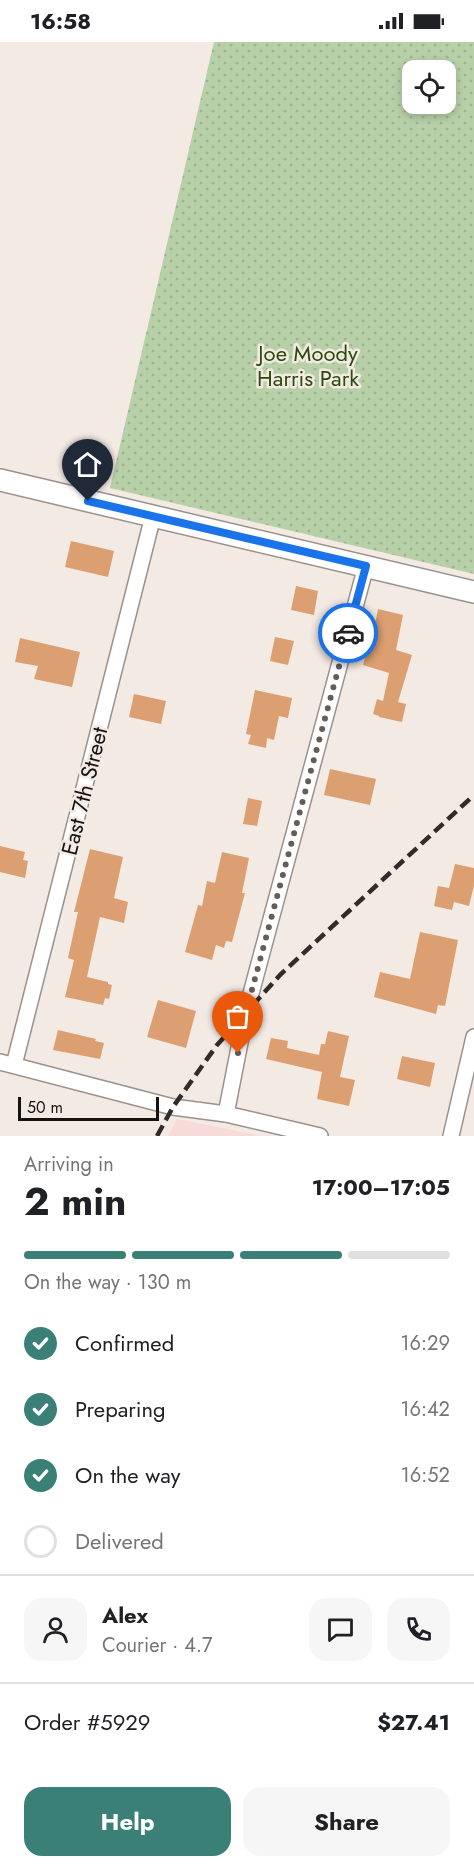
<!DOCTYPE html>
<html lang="en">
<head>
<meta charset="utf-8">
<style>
	:root { --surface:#fff; --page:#f6f6f6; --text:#202124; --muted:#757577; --line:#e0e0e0; --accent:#3b8077 }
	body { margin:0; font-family:Jost,sans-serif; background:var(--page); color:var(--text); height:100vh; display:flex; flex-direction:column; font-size:22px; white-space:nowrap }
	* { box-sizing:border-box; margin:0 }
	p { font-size:20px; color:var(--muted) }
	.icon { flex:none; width:33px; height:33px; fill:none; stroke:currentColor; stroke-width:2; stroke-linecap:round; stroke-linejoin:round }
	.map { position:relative; height:1094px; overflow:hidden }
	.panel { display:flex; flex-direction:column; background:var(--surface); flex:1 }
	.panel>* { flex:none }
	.controls { position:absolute; left:402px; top:18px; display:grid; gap:12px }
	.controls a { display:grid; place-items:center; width:54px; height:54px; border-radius:12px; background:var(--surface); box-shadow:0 3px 9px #0003; font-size:30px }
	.scale { position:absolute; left:18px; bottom:15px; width:141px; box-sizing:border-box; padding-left:6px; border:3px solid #161210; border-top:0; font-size:16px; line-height:21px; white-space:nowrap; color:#161210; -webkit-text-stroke:4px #f4eae4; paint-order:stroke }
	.pin { position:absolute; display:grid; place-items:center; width:51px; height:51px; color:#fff; margin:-62px -26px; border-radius:50% 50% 50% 0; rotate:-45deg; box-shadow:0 0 6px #0007 }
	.pin .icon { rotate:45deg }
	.courier { position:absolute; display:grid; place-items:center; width:60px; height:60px; margin:-30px; border:4px solid #1a73e8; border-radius:50%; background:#fff; color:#222; box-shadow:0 2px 8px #0007 }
	.headline em { font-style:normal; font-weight:700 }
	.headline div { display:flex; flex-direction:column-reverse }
	.headline { display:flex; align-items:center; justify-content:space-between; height:102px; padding:0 24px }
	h1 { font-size:39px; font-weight:700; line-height:45px }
	.bar { display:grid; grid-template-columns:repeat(4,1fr); gap:9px 6px; align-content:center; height:72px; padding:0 24px }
	.bar i { height:8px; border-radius:4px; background:var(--line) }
	.bar .on { background:var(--accent) }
	.bar p { grid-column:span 4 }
	.line { display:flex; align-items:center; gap:15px; padding:0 24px; border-top:2px solid var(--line) }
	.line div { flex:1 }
	.round { display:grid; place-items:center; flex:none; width:63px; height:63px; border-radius:18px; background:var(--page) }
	ol { padding:0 24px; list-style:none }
	li { display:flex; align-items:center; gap:18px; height:66px }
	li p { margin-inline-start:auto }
	li .icon { padding:6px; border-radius:50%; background:var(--accent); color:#fff; stroke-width:4 }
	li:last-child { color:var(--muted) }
	li i { width:33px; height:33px; border:3px solid var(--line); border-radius:50% }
	.primary-button { display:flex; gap:12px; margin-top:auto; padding:12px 24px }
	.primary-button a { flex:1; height:69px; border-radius:18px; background:var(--accent); color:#fff; font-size:24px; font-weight:700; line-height:69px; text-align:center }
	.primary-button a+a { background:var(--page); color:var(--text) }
	.status { display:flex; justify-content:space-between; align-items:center; height:42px; padding:0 30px; background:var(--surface); direction:ltr }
	.status svg { height:16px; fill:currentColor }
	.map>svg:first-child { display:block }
	.commercial { fill:#f6dbd9 }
	.park { fill:url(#park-dots); fill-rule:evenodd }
	.building { fill:#dc9f71 }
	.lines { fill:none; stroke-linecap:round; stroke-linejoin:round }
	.street-casing { stroke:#9a918c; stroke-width:18 }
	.secondary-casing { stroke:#9a918c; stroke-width:24 }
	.street { stroke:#fff; stroke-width:15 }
	.secondary { stroke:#fff; stroke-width:21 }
	.rail { stroke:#312c2a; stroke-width:4.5; stroke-dasharray:12 6; stroke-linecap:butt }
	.done { stroke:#645e5a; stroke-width:6; stroke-dasharray:0 10.8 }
	.route { stroke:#1a73e8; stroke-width:8 }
	.labels { text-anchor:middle; stroke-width:5; stroke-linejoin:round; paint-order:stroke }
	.park-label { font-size:22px; fill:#284b08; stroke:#f4eae4 }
	.street-label { font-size:22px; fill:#161210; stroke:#f4eae4 }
</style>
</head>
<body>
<div class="status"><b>16:58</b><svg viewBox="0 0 49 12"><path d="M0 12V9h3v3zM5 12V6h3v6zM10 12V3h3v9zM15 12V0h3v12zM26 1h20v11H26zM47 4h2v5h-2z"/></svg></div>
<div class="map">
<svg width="474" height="1094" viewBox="0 0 474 1094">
	<defs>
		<pattern id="park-dots" width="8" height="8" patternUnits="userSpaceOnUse" patternTransform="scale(1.5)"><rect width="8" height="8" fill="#b7d0a8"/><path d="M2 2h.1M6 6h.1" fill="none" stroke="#9db290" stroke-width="1.8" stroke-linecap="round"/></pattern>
	</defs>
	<rect width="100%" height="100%" fill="#f4eae4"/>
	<path class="commercial" d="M 177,1077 L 198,1081 L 262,1094 L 168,1094 Z"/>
	<path class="park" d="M 214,0 L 474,0 L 474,532 L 110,446 ZM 412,28 L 446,28 L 446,62 L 412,62 Z"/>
	<g class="building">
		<path d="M 71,499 L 114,509 L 108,535 L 65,525 Z"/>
		<path d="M 296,544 L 318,549 L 314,573 L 291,568 Z"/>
		<path d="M 378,567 L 403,573 L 396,608 L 412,613 L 398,660 L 406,662 L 402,680 L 379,675 L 379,674 L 373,672 L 377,657 L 383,659 L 389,631 L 363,623 L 367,609 L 370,610 Z"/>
		<path d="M 275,595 L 294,599 L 288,623 L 270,619 Z"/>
		<path d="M 20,596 L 80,610 L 72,645 L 34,637 L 38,624 L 15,620 Z"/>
		<path d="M 255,648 L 292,656 L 288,676 L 279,674 L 274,698 L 267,696 L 266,706 L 248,702 L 251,693 L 246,692 Z"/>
		<path d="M 134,652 L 166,659 L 161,682 L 129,675 Z"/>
		<path d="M 330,727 L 376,737 L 370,763 L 324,753 Z"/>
		<path d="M 248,756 L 262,759 L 257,784 L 243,782 Z"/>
		<path d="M 0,804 L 25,810 L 23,818 L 28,819 L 25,836 L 0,830 Z"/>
		<path d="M 90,807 L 123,815 L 114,856 L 128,860 L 124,881 L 100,875 L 87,935 L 108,940 L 108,942 L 112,943 L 109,957 L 105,956 L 103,963 L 65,955 L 74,918 L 68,916 L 78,870 L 74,870 Z"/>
		<path d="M 222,810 L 249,816 L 242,851 L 245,851 L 232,900 L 226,899 L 224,906 L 216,903 L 212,918 L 185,910 L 198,863 L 202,864 L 207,839 L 215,841 Z"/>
		<path d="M 455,822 L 474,826 L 474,843 L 469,864 L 454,860 L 452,868 L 434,864 L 438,844 L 449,846 Z"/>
		<path d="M 420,890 L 458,898 L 445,964 L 438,963 L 436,972 L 374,955 L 380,930 L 410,937 Z"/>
		<path d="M 158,958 L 196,969 L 186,1006 L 147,995 Z"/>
		<path d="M 58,988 L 96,997 L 95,999 L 104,1001 L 100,1017 L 53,1008 Z"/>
		<path d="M 328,989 L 349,994 L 340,1035 L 355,1038 L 349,1064 L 317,1057 L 322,1030 L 266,1017 L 271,996 L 288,999 L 287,1006 L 319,1013 L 321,1002 L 325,1002 Z"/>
		<path d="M 402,1014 L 435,1021 L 430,1045 L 397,1037 Z"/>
	</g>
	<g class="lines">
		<g class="street-casing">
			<g id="street">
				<path d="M 0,1020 L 173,1065 L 226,1072 L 320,1094"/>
				<path d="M 14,1023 L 153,474"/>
				<path d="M 226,1072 L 246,970 L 366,524"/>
				<path d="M 451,1094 L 474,995"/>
			</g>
		</g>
		<g class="secondary-casing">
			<path id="secondary" d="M 0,438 L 474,550"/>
		</g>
		<use href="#street" class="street"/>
		<use href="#secondary" class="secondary"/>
		<path class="rail" d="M 157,1094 L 173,1065 L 217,1003 L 280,933 L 474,753"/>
	</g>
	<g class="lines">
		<path class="done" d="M 238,1011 L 246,970 L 348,591"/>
		<path class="route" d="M 88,459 L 366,524 L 348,591"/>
	</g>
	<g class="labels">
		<g class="park-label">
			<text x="308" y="319">Joe Moody<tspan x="308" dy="25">Harris Park</tspan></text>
		</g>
		<g class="street-label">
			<text transform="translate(84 749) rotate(-76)" y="8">East 7th Street</text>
		</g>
	</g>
</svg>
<div class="controls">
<a><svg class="icon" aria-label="locate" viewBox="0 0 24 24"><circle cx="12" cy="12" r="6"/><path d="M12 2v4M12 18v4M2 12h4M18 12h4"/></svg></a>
</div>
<div class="scale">50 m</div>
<div class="pin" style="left:238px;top:1011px;background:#ea580c"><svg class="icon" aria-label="bag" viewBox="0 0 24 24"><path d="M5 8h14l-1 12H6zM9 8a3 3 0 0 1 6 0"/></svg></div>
<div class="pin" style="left:88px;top:459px;background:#1f2937"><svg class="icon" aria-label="home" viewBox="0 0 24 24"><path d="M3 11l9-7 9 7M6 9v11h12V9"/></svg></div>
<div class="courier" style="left:348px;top:591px"><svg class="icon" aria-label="car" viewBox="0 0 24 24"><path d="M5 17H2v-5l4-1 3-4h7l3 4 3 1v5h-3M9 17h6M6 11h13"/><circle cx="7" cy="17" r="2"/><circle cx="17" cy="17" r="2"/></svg></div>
</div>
<section class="panel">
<div class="headline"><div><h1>2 min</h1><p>Arriving in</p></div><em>17:00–17:05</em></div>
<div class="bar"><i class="on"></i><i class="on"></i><i class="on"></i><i></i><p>On the way · 130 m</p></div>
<ol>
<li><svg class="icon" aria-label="check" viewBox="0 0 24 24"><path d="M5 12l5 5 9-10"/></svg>Confirmed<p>16:29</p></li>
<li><svg class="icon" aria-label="check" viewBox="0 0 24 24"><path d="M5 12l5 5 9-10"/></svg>Preparing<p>16:42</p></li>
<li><svg class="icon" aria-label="check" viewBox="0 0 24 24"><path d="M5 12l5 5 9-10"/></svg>On the way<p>16:52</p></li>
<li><i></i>Delivered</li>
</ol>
<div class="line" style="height:108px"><a class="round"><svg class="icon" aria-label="person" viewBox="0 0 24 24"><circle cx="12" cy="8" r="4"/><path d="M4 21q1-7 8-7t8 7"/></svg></a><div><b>Alex</b><p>Courier · 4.7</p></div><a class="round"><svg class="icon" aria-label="chat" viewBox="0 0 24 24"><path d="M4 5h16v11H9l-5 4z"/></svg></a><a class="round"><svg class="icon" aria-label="phone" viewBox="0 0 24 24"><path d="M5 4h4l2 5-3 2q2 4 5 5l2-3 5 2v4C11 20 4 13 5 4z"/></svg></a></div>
<div class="line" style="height:78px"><div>Order #5929</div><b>$27.41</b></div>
<div class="primary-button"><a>Help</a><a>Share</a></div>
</section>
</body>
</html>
